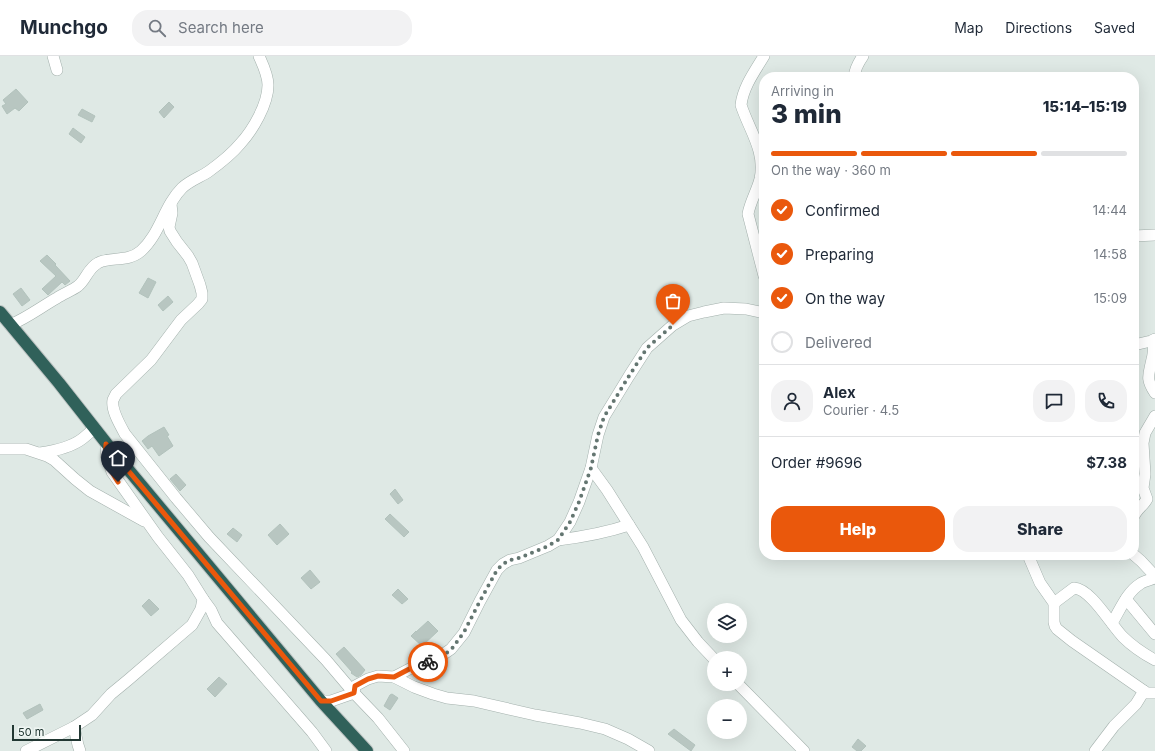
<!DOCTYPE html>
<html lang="en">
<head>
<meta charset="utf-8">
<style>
	:root { --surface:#fff; --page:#f2f2f3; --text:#1f2937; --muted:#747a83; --line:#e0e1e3; --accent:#ea580c }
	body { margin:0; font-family:Inter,sans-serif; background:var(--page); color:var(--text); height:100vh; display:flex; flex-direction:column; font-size:15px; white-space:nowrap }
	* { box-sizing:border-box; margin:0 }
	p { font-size:13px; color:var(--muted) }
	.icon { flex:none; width:22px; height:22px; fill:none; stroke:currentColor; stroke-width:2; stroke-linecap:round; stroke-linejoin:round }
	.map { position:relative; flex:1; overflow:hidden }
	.panel { position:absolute; left:759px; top:16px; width:380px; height:488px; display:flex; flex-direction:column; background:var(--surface); border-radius:16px; box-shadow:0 4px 16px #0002 }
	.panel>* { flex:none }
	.tools { position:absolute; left:707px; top:547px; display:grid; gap:8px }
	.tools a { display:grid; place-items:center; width:40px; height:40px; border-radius:50%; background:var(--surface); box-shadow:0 4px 16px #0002; font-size:20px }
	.scale { position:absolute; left:12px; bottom:10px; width:69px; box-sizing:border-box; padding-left:4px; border:2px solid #223833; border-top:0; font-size:11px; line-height:14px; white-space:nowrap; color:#223833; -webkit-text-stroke:3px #eff6f3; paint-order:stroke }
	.pin { position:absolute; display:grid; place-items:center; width:34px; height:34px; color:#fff; margin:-41px -17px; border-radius:50% 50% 50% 0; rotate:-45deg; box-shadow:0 0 4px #0007 }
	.pin .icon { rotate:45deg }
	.courier { position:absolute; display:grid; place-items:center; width:40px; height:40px; margin:-20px; border:3px solid #ea580c; border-radius:50%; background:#fff; color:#222; box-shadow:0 1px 5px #0007 }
	.head em { font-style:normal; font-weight:800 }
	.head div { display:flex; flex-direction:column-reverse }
	.head { display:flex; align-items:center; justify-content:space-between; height:68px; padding:0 12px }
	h1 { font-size:26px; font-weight:800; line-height:30px }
	.bar { display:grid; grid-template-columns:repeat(4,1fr); gap:6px 4px; align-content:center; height:48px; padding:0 12px }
	.bar i { height:5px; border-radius:3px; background:var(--line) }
	.bar .current { background:var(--accent) }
	.bar p { grid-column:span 4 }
	.line { display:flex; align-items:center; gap:10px; padding:0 12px; border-top:1px solid var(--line) }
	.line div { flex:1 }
	.round { display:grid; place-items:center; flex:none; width:42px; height:42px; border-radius:16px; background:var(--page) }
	ol { padding:0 12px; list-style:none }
	li { display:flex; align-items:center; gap:12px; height:44px }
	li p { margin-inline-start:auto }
	li .icon { padding:4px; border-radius:50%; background:var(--accent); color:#fff; stroke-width:4 }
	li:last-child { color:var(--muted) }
	li i { width:22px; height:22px; border:2px solid var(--line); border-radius:50% }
	.cta { display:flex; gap:8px; margin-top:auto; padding:8px 12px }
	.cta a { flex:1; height:46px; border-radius:16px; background:var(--accent); color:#fff; font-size:16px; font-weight:800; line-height:46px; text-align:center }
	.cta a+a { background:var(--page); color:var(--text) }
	header { display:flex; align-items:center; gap:24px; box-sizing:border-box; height:56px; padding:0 20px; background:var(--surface); border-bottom:1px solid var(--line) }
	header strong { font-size:19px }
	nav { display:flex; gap:22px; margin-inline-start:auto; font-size:14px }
	.search { width:280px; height:36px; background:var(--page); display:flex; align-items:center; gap:10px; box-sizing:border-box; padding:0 14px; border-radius:16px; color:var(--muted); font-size:15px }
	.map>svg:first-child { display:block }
	.building { fill:#b8c6c1; stroke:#b2c2bc }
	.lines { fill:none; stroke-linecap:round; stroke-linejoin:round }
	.street-casing { stroke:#a3b0ac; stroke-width:12 }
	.highway-casing { stroke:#bdc3c2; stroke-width:14 }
	.street { stroke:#fff; stroke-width:11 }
	.highway { stroke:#30615a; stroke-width:12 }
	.done { stroke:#647671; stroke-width:4; stroke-dasharray:0 7.2 }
	.route { stroke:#ea580c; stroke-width:5 }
</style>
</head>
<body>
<header>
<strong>Munchgo</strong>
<div class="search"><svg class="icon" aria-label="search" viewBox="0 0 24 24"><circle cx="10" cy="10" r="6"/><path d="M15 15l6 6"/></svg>Search here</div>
<nav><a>Map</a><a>Directions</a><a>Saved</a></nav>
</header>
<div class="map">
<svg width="1155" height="695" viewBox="0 0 1155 695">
	<rect width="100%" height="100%" fill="#dfe9e5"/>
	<g class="building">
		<path d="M 16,33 L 28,46 L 19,55 L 15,52 L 7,58 L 2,50 L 6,48 L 3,44 Z"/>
		<path d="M 169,46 L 174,51 L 164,62 L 159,56 Z"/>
		<path d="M 82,53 L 95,60 L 92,66 L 78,59 Z"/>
		<path d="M 73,72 L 85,81 L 81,87 L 69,78 Z"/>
		<path d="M 47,199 L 56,208 L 55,209 L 70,225 L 65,229 L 62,226 L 48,239 L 42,233 L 56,220 L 40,205 Z"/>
		<path d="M 148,222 L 156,226 L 148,242 L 139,237 Z"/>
		<path d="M 21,232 L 30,244 L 22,250 L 13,238 Z"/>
		<path d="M 168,240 L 173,246 L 163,255 L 158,249 Z"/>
		<path d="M 164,371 L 169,379 L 167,380 L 173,390 L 159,400 L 152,390 L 148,393 L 142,385 L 148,380 Z"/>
		<path d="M 176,418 L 186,429 L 180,435 L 170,423 Z"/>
		<path d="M 395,433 L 403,444 L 398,448 L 390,438 Z"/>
		<path d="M 390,458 L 409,476 L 404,481 L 385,463 Z"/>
		<path d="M 280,468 L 289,478 L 277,489 L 268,479 Z"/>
		<path d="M 233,472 L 242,479 L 237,486 L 227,478 Z"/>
		<path d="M 310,514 L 320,526 L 311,533 L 301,522 Z"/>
		<path d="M 398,533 L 408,543 L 402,548 L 392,539 Z"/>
		<path d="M 149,543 L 159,553 L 151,560 L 142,550 Z"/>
		<path d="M 428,565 L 438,575 L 422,590 L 411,580 L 416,575 L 416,576 Z"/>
		<path d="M 344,591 L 365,614 L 361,619 L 357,621 L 351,617 L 352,616 L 336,598 Z"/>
		<path d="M 219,621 L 227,628 L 215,641 L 207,633 Z"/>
		<path d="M 392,638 L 398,642 L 390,654 L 384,650 L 390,639 Z"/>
		<path d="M 40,648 L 43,654 L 27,663 L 23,657 Z"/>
		<path d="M 674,673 L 695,689 L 691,695 L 668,678 Z"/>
		<path d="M 858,683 L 866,690 L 861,695 L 857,695 L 852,691 Z"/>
	</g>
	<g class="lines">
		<g class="street-casing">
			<g id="street">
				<path d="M 53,0 L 57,14"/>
				<path d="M 764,0 C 755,15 743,31 741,49 C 749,74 766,95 760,123 C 757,135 750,146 748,158 L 764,220"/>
				<path d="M 854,21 C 855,13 858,7 863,0"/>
				<path d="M 171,148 L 172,157 L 169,171 L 170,175 L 177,186 L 188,200 L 192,207 L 200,229 L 202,237 L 202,243 L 198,248 L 181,264 L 151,304 L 116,338 C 115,340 114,342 113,344 C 111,354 120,369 125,378 L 176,442 L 209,481 L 326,604 L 354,637 L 378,662 L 404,695"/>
				<path d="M 1134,180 L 1155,179"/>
				<path d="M 10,269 C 27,262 41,251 57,242 C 63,238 73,234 78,230 C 86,224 88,212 98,207 C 111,200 127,207 141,195 C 160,178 164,150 182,132 C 189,125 200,121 208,116 C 219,108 231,99 240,88 C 253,74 268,48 268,29 C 268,19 263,9 259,0"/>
				<path d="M 1154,284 C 1153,290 1154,297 1152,303 C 1149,319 1145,322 1155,337"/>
				<path d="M 1134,289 L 1151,285 L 1155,283"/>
				<path d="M 0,393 L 26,393 L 47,400 L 54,404 L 75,423 L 90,435 L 144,465"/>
				<path d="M 40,397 C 54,395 70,392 82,383 C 86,380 90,376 94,373"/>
				<path d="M 591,412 L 607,434 L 643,491 L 681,564 L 698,586 L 714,603"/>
				<path d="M 1134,460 C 1137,453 1144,449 1147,443 L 1143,432 L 1145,418 L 1143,387 L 1145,377 L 1155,360"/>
				<path d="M 558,484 C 582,481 605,477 629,469"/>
				<path d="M 1028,499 L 1040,527 L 1054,547 L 1054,566 L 1055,570 L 1057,573 L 1072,585 L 1144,635 L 1147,637 L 1155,637"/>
				<path d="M 1134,499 L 1141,505 L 1155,520"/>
				<path d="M 203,543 L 211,554 L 217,567 L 312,676 L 326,695"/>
				<path d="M 1126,543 L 1155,578"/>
				<path d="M 1054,547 L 1074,532 C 1091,533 1111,569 1123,581 C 1132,590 1144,598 1155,604"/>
				<path d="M 1112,567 C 1120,554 1127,536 1140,528 C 1144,525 1150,524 1155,522"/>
				<path d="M 394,621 L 415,610 L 435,604 L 451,593 L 464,577 L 480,545 L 497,514 L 503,508 L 510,504 L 519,502 L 548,490 L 558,484 L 570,466 L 579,446 L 591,412 L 598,379 L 604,361 L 629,320 L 647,292 L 673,269 L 688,260 L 704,256 L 724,252 L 746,253 L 764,257"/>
				<path d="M 738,628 L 804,695"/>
				<path d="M 321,645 L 331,645 L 354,637 L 355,630 L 368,623 L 378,620 L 394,621 L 414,631 L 433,638 L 447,642 L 474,645 L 535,659 L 580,667 L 605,673 L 628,683 L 649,695"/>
				<path d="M 74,671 L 78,689 L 80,695"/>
				<path d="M 26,695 L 74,671 L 92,659 L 111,638 L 128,624 L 192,569 L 201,553 L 203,543 L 188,519 L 158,481 L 112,416 L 106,399 L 107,388"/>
				<path d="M 1095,695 L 1114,670 L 1136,648 L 1144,635"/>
			</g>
		</g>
		<g class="highway-casing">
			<path id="highway" d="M 0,256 L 59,327 L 107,388 L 321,645 L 367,695"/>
		</g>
		<use href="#street" class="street"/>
		<use href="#highway" class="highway"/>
	</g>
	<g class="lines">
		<path class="done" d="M 428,606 L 435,604 L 451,594 L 464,576 L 480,545 L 497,514 L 503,508 L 510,504 L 519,502 L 548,490 L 558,484 L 570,466 L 579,446 L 591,412 L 598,379 L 604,361 L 629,320 L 647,292 L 673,269"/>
		<path class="route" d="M 118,426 C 109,412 105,404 106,388 L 321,645 L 331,645 L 354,637 L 355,630 L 368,623 L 378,620 L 394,621 L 415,610 L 428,606"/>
	</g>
</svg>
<div class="tools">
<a><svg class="icon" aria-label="layers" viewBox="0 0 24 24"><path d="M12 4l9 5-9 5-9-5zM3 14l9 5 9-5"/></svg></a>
<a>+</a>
<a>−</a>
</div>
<div class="scale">50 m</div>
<div class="pin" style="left:673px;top:269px;background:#ea580c"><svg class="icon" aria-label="bag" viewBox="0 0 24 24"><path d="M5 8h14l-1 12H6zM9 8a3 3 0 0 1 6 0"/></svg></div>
<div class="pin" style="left:118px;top:426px;background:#1f2937"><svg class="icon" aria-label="home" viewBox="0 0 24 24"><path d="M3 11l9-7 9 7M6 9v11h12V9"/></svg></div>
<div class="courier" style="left:428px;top:606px"><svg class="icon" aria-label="bike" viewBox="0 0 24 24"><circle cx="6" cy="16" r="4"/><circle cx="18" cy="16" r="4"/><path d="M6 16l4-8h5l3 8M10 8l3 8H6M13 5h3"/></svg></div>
<section class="panel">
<div class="head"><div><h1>3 min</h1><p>Arriving in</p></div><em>15:14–15:19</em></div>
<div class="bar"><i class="current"></i><i class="current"></i><i class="current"></i><i></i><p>On the way · 360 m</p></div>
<ol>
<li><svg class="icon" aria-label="check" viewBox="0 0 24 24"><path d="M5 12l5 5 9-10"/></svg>Confirmed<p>14:44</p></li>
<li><svg class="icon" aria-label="check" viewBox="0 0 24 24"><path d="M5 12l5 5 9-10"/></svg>Preparing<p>14:58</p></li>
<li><svg class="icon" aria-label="check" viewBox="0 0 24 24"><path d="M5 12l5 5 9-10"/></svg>On the way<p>15:09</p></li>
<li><i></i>Delivered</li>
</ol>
<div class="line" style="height:72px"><a class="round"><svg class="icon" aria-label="person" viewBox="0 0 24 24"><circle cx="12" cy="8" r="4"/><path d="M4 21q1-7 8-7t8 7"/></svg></a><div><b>Alex</b><p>Courier · 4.5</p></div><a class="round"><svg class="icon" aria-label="chat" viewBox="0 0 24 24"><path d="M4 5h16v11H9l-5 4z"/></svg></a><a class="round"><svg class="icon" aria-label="phone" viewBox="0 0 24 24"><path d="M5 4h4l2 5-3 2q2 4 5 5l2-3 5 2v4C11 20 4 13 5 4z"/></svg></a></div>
<div class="line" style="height:52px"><div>Order #9696</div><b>$7.38</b></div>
<div class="cta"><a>Help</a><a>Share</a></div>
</section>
</div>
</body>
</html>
